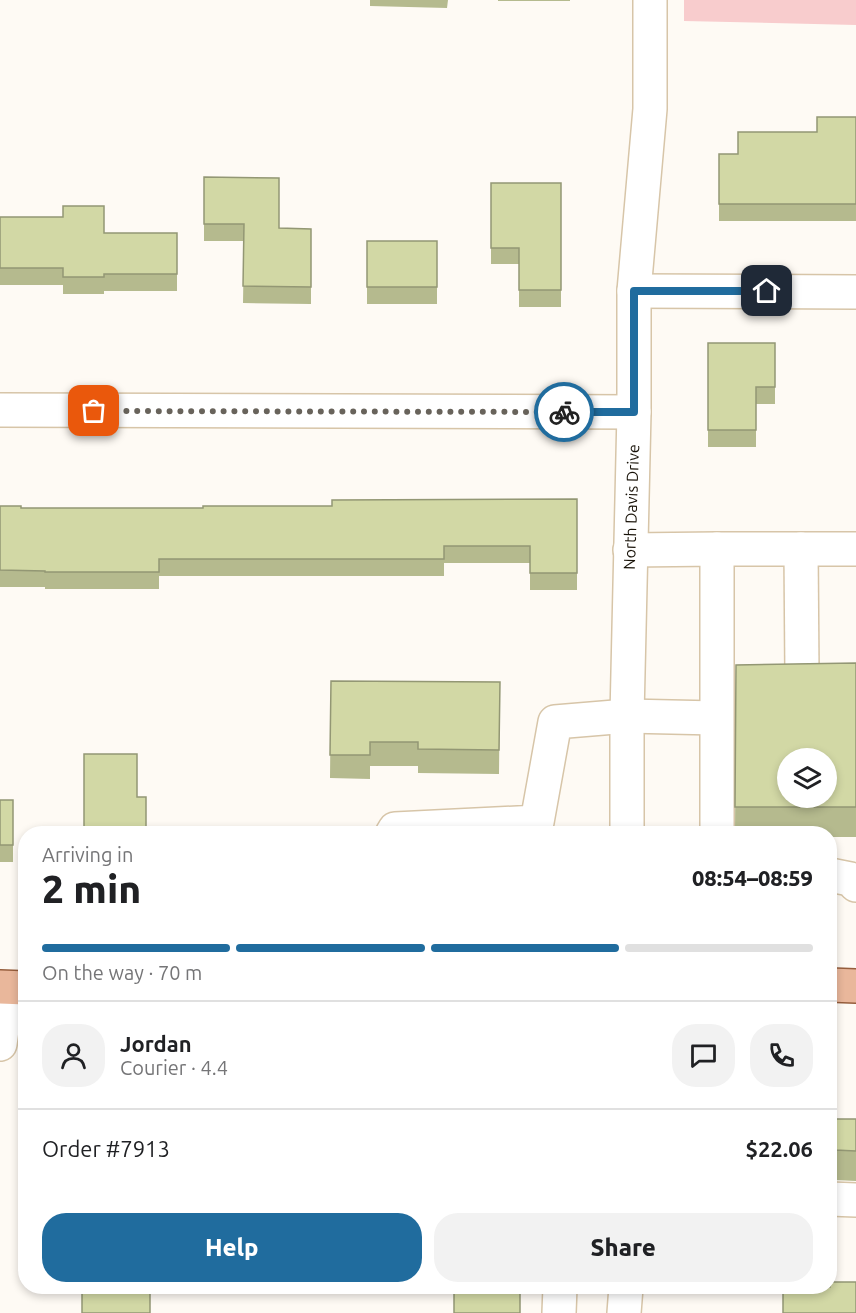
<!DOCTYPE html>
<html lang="en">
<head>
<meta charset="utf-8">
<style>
	:root { --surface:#fff; --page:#f2f2f2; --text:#202124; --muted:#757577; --line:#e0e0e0; --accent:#206c9e }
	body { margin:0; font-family:Ubuntu,sans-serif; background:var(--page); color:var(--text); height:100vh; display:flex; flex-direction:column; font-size:22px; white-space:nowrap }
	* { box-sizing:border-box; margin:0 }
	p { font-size:20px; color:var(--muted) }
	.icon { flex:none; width:33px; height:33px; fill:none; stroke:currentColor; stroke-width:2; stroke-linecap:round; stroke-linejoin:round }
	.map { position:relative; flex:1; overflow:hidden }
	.sheet { position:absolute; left:18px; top:826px; width:819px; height:468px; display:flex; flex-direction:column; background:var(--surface); border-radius:24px; box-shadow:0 3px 9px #0003 }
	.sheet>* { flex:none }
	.fabs { position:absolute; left:777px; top:748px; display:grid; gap:12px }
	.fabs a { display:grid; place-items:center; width:60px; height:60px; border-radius:50%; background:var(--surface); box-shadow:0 3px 9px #0003; font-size:30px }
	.pin { position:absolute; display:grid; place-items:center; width:51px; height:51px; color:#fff; margin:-26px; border-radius:12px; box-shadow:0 3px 9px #0006 }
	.courier { position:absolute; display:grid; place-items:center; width:60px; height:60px; margin:-30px; border:4px solid #206c9e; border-radius:50%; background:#fff; color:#222; box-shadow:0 2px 8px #0007 }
	.headline em { font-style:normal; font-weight:800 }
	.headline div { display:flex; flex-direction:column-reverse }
	.headline { display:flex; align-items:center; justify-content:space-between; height:102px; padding:0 24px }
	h1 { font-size:39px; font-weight:800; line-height:45px }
	.bar { display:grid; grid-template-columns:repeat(4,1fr); gap:9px 6px; align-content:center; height:72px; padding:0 24px }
	.bar i { height:8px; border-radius:4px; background:var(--line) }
	.bar .on { background:var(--accent) }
	.bar p { grid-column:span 4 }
	.line { display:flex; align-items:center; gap:15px; padding:0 24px; border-top:2px solid var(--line) }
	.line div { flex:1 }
	.round { display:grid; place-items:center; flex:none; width:63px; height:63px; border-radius:24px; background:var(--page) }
	.action { display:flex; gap:12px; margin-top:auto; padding:12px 24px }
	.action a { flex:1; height:69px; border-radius:24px; background:var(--accent); color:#fff; font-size:24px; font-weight:800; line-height:69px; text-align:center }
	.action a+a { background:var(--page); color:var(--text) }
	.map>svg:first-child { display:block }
	.green { fill:#f8cccd }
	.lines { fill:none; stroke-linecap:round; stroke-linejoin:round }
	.minor-casing { stroke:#d7c5a8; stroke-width:36 }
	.major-casing { stroke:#965e3d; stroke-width:36 }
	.minor { stroke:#fff; stroke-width:33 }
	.major { stroke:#e9b79b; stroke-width:33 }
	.wall { fill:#b5ba8e }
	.building { fill:#d2d8a5; stroke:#939774; stroke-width:1.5; fill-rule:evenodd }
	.done { stroke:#68635b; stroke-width:6; stroke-dasharray:0 10.8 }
	.route { stroke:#206c9e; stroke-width:8 }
	.labels { text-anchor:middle; stroke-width:4.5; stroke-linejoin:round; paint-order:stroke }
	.street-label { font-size:16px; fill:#181208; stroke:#fff }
</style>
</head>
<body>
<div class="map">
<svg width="856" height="1313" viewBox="0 0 856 1313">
	<rect width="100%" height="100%" fill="#fefaf4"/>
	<path class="green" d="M 684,0 L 856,0 L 856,25 L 684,21 Z"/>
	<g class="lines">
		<g class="minor-casing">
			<g id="minor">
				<path d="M 634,291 L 856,292"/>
				<path d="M 0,410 L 634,412"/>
				<path d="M 717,549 L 856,549"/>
				<path d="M 801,549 L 802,675"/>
				<path d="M 630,550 L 717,549 L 717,834"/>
				<path d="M 392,834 L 395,829 L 537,822 L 555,722 L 627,716 L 716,718"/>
				<path d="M 627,834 L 627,716 L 634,412 L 634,291 L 650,109 L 650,0"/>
				<path d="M 830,875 L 850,879 L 856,885"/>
				<path d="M 0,1044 L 8,988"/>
				<path d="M 830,1199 L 856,1200"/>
				<path d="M 559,1313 L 560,1287"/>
				<path d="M 624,1313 L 626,1287"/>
			</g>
		</g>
		<g class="major-casing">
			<g id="major">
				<path d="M 830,985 L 856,986"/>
				<path d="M 0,987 L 26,988"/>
			</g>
		</g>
		<use href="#minor" class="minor"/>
		<use href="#major" class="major"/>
	</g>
	<g class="wall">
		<path d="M 370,0 L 448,0 L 447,8 L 370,6 Z"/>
		<rect x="498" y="0" width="72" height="1"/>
		<path d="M 856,117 L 856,221 L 719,221 L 719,154 L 738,154 L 817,132 Z"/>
		<path d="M 204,177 L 279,228 L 311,229 L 311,304 L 243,303 L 244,241 L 204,241 Z"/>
		<path d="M 491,183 L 561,183 L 561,307 L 519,307 L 519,264 L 491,264 Z"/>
		<path d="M 0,217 L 104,233 L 177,233 L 177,291 L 104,291 L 104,294 L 63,294 L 63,285 L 0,285 Z"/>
		<rect x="367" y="241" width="70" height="63"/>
		<path d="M 708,343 L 775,343 L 775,404 L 756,404 L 756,447 L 708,447 Z"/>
		<path d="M 577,499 L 577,590 L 530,590 L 530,563 L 444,563 L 444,576 L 159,576 L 159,589 L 45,589 L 45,587 L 0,587 L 0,506 L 21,508 L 203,508 L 332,506 Z"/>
		<path d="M 856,663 L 856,837 L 830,837 L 830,834 L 735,834 L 736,665 Z"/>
		<path d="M 331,681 L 500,682 L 499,774 L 418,773 L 418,766 L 370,766 L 370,779 L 330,778 Z"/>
		<rect x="0" y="800" width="13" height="62"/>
		<path d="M 835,1119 L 856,1119 L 856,1181 L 835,1180 Z"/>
	</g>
	<g class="building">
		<path d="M 817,117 L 856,117 L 856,204 L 719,204 L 719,154 L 738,154 L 738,132 L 817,132 Z"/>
		<path d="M 204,177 L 279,178 L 279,228 L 311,229 L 311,287 L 243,286 L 244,224 L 204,224 Z"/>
		<path d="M 491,183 L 561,183 L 561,290 L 519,290 L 519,248 L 491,248 Z"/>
		<path d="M 63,206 L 104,206 L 104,233 L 177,233 L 177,274 L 104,274 L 104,277 L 63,277 L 63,268 L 0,268 L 0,217 L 63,217 Z"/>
		<rect x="367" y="241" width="70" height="46"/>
		<path d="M 708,343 L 775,343 L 775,387 L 756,387 L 756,430 L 708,430 Z"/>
		<path d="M 577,499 L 577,573 L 530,573 L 530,546 L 444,546 L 444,559 L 159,559 L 159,572 L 45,572 L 45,571 L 0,570 L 0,506 L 21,506 L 21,508 L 203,508 L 203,506 L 332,506 L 332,500 Z"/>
		<path d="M 856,663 L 856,807 L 735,807 L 736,665 ZM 788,759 L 826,759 L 826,798 L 788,798 Z"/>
		<path d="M 331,681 L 500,682 L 499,750 L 418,749 L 418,742 L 370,742 L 370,755 L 330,755 Z"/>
		<path d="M 84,754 L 137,754 L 137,797 L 146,797 L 146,834 L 84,834 Z"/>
		<rect x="0" y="800" width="13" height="45"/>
		<path d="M 835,1119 L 856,1119 L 856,1151 L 835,1150 Z"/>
		<path d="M 830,1282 L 856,1282 L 856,1313 L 783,1313 L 783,1287 L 830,1287 Z"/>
		<rect x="82" y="1287" width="68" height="26"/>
		<rect x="454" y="1287" width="66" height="26"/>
	</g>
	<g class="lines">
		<path class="done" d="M 94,411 L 564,412"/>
		<path class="route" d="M 564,412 L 634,412 L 634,291 L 767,291"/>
	</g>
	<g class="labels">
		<g class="street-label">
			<text transform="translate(631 507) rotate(-88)" y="6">North Davis Drive</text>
		</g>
	</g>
</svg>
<div class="fabs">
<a><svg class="icon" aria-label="layers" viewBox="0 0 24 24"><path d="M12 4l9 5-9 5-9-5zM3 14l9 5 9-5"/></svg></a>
</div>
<div class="pin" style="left:94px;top:411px;background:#ea580c"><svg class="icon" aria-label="bag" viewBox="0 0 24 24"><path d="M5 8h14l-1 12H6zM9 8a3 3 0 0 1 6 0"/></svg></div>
<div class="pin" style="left:767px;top:291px;background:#1f2937"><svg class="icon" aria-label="home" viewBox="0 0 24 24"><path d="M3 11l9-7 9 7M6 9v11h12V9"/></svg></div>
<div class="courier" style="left:564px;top:412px"><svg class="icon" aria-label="bike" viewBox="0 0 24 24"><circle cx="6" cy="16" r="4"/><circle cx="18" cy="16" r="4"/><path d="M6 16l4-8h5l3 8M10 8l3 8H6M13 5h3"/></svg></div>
<section class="sheet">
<div class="headline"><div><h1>2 min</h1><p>Arriving in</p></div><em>08:54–08:59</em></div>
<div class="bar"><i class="on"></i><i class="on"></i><i class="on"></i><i></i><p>On the way · 70 m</p></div>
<div class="line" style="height:108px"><a class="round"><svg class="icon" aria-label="person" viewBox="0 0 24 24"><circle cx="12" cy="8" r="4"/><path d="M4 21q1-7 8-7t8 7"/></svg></a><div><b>Jordan</b><p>Courier · 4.4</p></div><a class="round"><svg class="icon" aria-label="chat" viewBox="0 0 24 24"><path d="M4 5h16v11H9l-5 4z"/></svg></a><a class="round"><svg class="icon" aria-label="phone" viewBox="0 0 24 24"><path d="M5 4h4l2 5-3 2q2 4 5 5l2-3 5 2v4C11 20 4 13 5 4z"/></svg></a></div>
<div class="line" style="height:78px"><div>Order #7913</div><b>$22.06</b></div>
<div class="action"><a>Help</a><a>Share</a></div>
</section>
</div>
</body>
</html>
